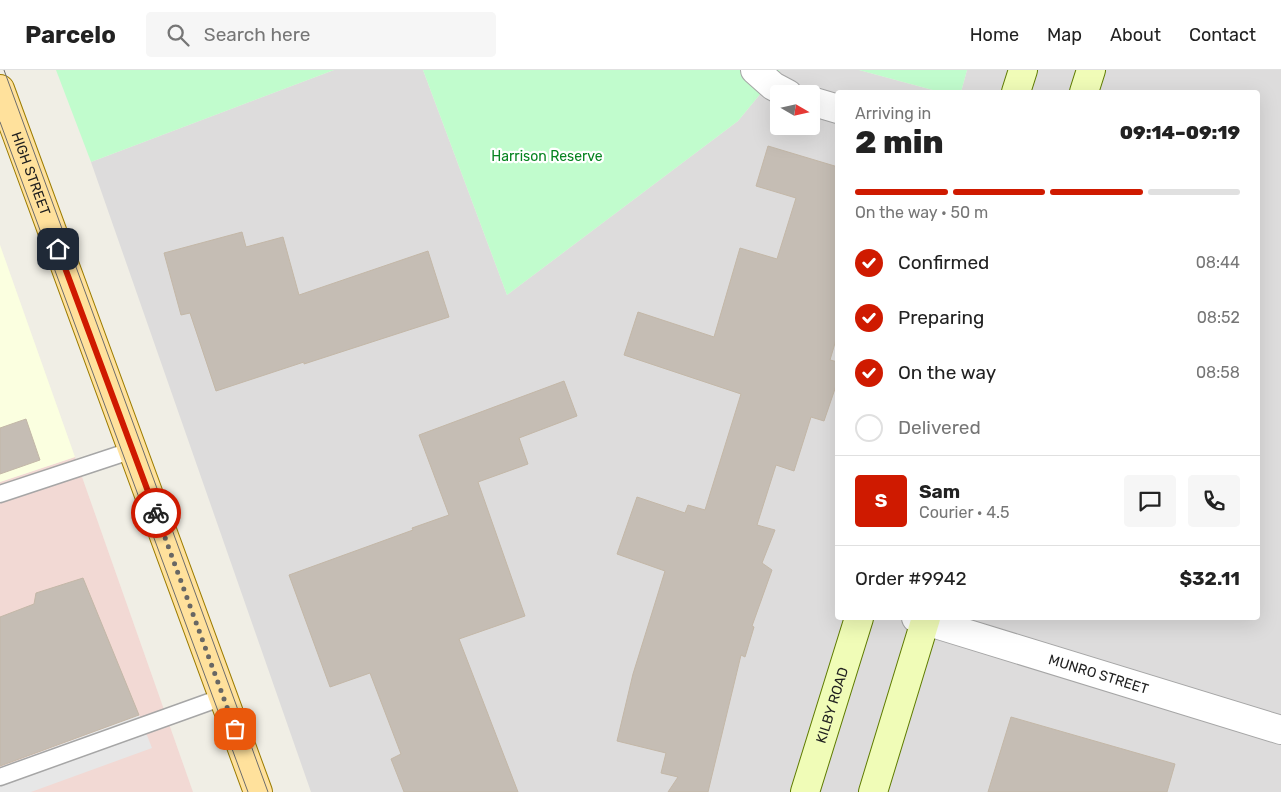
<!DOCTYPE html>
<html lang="en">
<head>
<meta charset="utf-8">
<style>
	:root { --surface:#fff; --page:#f6f6f6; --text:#222; --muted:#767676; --line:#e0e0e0; --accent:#cf1a00 }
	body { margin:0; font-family:Rubik,sans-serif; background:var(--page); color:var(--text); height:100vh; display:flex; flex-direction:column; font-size:19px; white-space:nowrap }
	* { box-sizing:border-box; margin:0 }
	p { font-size:16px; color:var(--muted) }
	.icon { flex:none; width:28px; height:28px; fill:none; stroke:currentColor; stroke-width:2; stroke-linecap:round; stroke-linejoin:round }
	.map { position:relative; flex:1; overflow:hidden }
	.details { position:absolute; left:835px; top:20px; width:425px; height:530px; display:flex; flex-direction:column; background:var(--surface); border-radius:5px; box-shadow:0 5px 20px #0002 }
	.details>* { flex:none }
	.needle { width:32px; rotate:99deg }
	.controls { position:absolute; left:770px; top:15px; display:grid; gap:10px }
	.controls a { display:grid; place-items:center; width:50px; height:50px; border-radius:5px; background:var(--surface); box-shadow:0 5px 20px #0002; font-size:25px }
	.pin { position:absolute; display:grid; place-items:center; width:42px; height:42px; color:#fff; margin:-21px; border-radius:10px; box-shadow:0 2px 8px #0006 }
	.courier { position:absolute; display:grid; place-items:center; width:50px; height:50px; margin:-25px; border:4px solid #cf1a00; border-radius:50%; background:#fff; color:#222; box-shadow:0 1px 6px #0007 }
	.overview em { font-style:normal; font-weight:800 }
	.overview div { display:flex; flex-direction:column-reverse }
	.overview { display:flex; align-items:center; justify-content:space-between; height:85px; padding:0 20px }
	h1 { font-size:32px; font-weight:800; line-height:38px }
	.bar { display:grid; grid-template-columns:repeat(4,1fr); gap:8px 5px; align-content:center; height:60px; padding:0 20px }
	.bar i { height:6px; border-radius:4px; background:var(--line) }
	.bar .selected { background:var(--accent) }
	.bar p { grid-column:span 4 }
	.line { display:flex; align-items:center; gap:12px; padding:0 20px; border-top:1px solid var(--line) }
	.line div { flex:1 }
	.round { display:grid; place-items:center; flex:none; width:52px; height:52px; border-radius:5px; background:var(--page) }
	ol { padding:0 20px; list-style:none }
	li { display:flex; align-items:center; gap:15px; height:55px }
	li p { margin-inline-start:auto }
	li .icon { padding:5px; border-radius:50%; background:var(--accent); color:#fff; stroke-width:4 }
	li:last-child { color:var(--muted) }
	li i { width:28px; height:28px; border:2px solid var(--line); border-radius:50% }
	header { display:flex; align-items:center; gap:30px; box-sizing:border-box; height:70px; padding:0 25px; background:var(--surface); border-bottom:1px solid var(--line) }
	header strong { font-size:24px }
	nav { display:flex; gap:28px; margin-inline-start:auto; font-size:18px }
	.search { width:350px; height:45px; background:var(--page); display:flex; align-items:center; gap:12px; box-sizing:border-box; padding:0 18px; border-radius:5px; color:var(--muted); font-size:19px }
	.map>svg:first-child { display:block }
	.residential { fill:#dddcdc; fill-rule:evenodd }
	.commercial { fill:#f2d9d4 }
	.education { fill:#fbffe0 }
	.park { fill:#c1fccd }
	.parking { fill:#e7e7e7 }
	.building { fill:#c5bdb4; stroke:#c3b7a7 }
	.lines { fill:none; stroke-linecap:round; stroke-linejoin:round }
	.lane-casing { stroke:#a6a6a6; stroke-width:19 }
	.street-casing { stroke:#a6a6a6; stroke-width:30 }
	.secondary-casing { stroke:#5f7c00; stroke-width:30 }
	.primary-casing { stroke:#9b7b00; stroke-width:30 }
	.lane { stroke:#fff; stroke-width:16 }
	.street { stroke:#fff; stroke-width:28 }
	.secondary { stroke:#f0fcb7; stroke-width:28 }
	.primary { stroke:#ffe19c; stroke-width:28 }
	.tram { stroke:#6d6d6d; stroke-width:1 }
	.done { stroke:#686764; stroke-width:5; stroke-dasharray:0 9 }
	.route { stroke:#cf1a00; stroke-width:6 }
	.labels { text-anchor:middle; stroke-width:4.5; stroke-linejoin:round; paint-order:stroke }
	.park-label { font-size:14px; fill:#078421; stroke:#fff }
	.street-label { font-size:14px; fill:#1f1f1f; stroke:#fff }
</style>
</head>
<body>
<header>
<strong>Parcelo</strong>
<div class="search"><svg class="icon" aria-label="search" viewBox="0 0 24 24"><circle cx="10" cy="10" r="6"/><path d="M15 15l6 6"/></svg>Search here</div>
<nav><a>Home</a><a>Map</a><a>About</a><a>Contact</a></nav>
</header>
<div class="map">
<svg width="1281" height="722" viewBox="0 0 1281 722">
	<rect width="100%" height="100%" fill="#f0eee5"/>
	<path class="residential" d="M 334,0 L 423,0 L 507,225 L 738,51 L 780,0 L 859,0 L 940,22 L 838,22 L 838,548 L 1258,548 L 1258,22 L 961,22 L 967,0 L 1281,0 L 1281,722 L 311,722 L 91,92 ZM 779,24 L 811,24 L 811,56 L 779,56 Z"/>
	<path class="commercial" d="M 75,387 L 193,722 L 0,722 L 0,412 Z"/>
	<path class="education" d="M 0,175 L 75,387 L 0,412 Z"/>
	<g class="park">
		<path d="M 56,0 L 334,0 L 91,92 Z"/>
		<path d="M 423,0 L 780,0 L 738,51 L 507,225 Z"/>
		<path d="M 859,0 L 967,0 L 961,22 L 940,22 Z"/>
	</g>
	<path class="parking" d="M 139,645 L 152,678 L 31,722 L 0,722 L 0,697 Z"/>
	<g class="building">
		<path d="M 768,76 L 838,97 L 838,263 L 830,290 L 838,292 L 838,310 L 824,351 L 811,347 L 794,401 L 776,395 L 757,455 L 775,460 L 762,493 L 772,500 L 752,556 L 754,557 L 745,587 L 741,585 L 708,722 L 668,722 L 678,707 L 661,703 L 666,683 L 617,671 L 633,604 L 665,501 L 617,484 L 637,427 L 685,443 L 688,435 L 705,440 L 741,324 L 624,285 L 638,242 L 714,267 L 740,178 L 777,189 L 796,128 L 756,116 Z"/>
		<path d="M 242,162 L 246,177 L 283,167 L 299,225 L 428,181 L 449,247 L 304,294 L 304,292 L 216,321 L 190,243 L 181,245 L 164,183 Z"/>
		<path d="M 564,311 L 577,346 L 519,368 L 528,394 L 478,412 L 525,546 L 459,569 L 518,722 L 404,722 L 391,689 L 401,684 L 370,603 L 330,617 L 289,505 L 413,460 L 412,458 L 449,445 L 419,365 Z"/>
		<path d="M 26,349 L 40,390 L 0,404 L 0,358 Z"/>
		<path d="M 83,508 L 139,645 L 0,696 L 0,547 L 34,534 L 36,523 Z"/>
		<path d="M 1011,647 L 1175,694 L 1167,722 L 988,722 Z"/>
	</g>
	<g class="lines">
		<g class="lane-casing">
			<g id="lane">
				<path d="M 0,424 L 133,380"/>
				<path d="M 0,707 L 223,627"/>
			</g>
		</g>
		<g class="street-casing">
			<g id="street">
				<path d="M 755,0 L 773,16 L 788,24"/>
				<path d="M 811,31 L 838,39"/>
				<path id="s1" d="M 916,548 L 1281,660"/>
			</g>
		</g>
		<g class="secondary-casing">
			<g id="secondary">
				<path d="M 1016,22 L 1023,0"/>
				<path d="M 1084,22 L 1091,0"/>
				<path id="s2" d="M 805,722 L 859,548"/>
				<path d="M 873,722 L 926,548"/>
			</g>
		</g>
		<g class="primary-casing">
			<g id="primary">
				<path id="s3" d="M 0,19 L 258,722"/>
			</g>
		</g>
		<use href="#lane" class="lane"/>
		<use href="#street" class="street"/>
		<use href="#secondary" class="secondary"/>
		<use href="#primary" class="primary"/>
		<g class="tram">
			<path d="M 4,0 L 268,722"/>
			<path d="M 0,52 L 248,722"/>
		</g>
	</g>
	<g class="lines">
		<path class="done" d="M 156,443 L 235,659"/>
		<path class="route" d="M 58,179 L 156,443"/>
	</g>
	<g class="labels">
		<g class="park-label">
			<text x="547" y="91">Harrison Reserve</text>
		</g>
		<g class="street-label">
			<text dy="5" stroke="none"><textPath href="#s3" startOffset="90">HIGH STREET</textPath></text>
			<text dy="5" stroke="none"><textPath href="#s1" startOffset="191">MUNRO STREET</textPath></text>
			<text dy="5" stroke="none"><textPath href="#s2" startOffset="91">KILBY ROAD</textPath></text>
		</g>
	</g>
</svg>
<div class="controls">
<a><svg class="needle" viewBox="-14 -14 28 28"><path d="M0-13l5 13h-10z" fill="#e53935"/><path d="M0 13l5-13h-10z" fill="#767676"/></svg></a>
</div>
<div class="pin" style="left:235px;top:659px;background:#ea580c"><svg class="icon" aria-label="bag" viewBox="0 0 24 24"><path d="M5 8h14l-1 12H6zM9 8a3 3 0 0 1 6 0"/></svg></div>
<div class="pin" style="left:58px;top:179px;background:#1f2937"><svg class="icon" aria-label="home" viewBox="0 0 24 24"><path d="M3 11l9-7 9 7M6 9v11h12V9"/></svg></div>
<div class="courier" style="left:156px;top:443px"><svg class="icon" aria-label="bike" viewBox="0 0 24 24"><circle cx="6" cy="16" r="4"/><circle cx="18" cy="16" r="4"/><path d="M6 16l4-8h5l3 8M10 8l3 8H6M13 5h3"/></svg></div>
<section class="details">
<div class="overview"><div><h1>2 min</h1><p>Arriving in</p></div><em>09:14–09:19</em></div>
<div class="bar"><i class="selected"></i><i class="selected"></i><i class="selected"></i><i></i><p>On the way · 50 m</p></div>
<ol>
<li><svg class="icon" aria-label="check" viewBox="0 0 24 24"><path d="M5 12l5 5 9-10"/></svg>Confirmed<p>08:44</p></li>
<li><svg class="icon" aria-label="check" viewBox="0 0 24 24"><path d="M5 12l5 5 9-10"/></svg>Preparing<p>08:52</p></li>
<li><svg class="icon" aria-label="check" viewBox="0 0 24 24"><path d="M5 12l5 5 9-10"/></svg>On the way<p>08:58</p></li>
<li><i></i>Delivered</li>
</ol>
<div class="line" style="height:90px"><b class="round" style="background:var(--accent);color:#fff">S</b><div><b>Sam</b><p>Courier · 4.5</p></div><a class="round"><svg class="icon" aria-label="chat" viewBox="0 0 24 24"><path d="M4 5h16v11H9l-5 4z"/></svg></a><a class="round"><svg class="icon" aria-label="phone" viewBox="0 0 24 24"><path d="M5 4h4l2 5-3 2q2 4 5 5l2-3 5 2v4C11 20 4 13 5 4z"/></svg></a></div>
<div class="line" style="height:65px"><div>Order #9942</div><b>$32.11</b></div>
</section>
</div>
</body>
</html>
